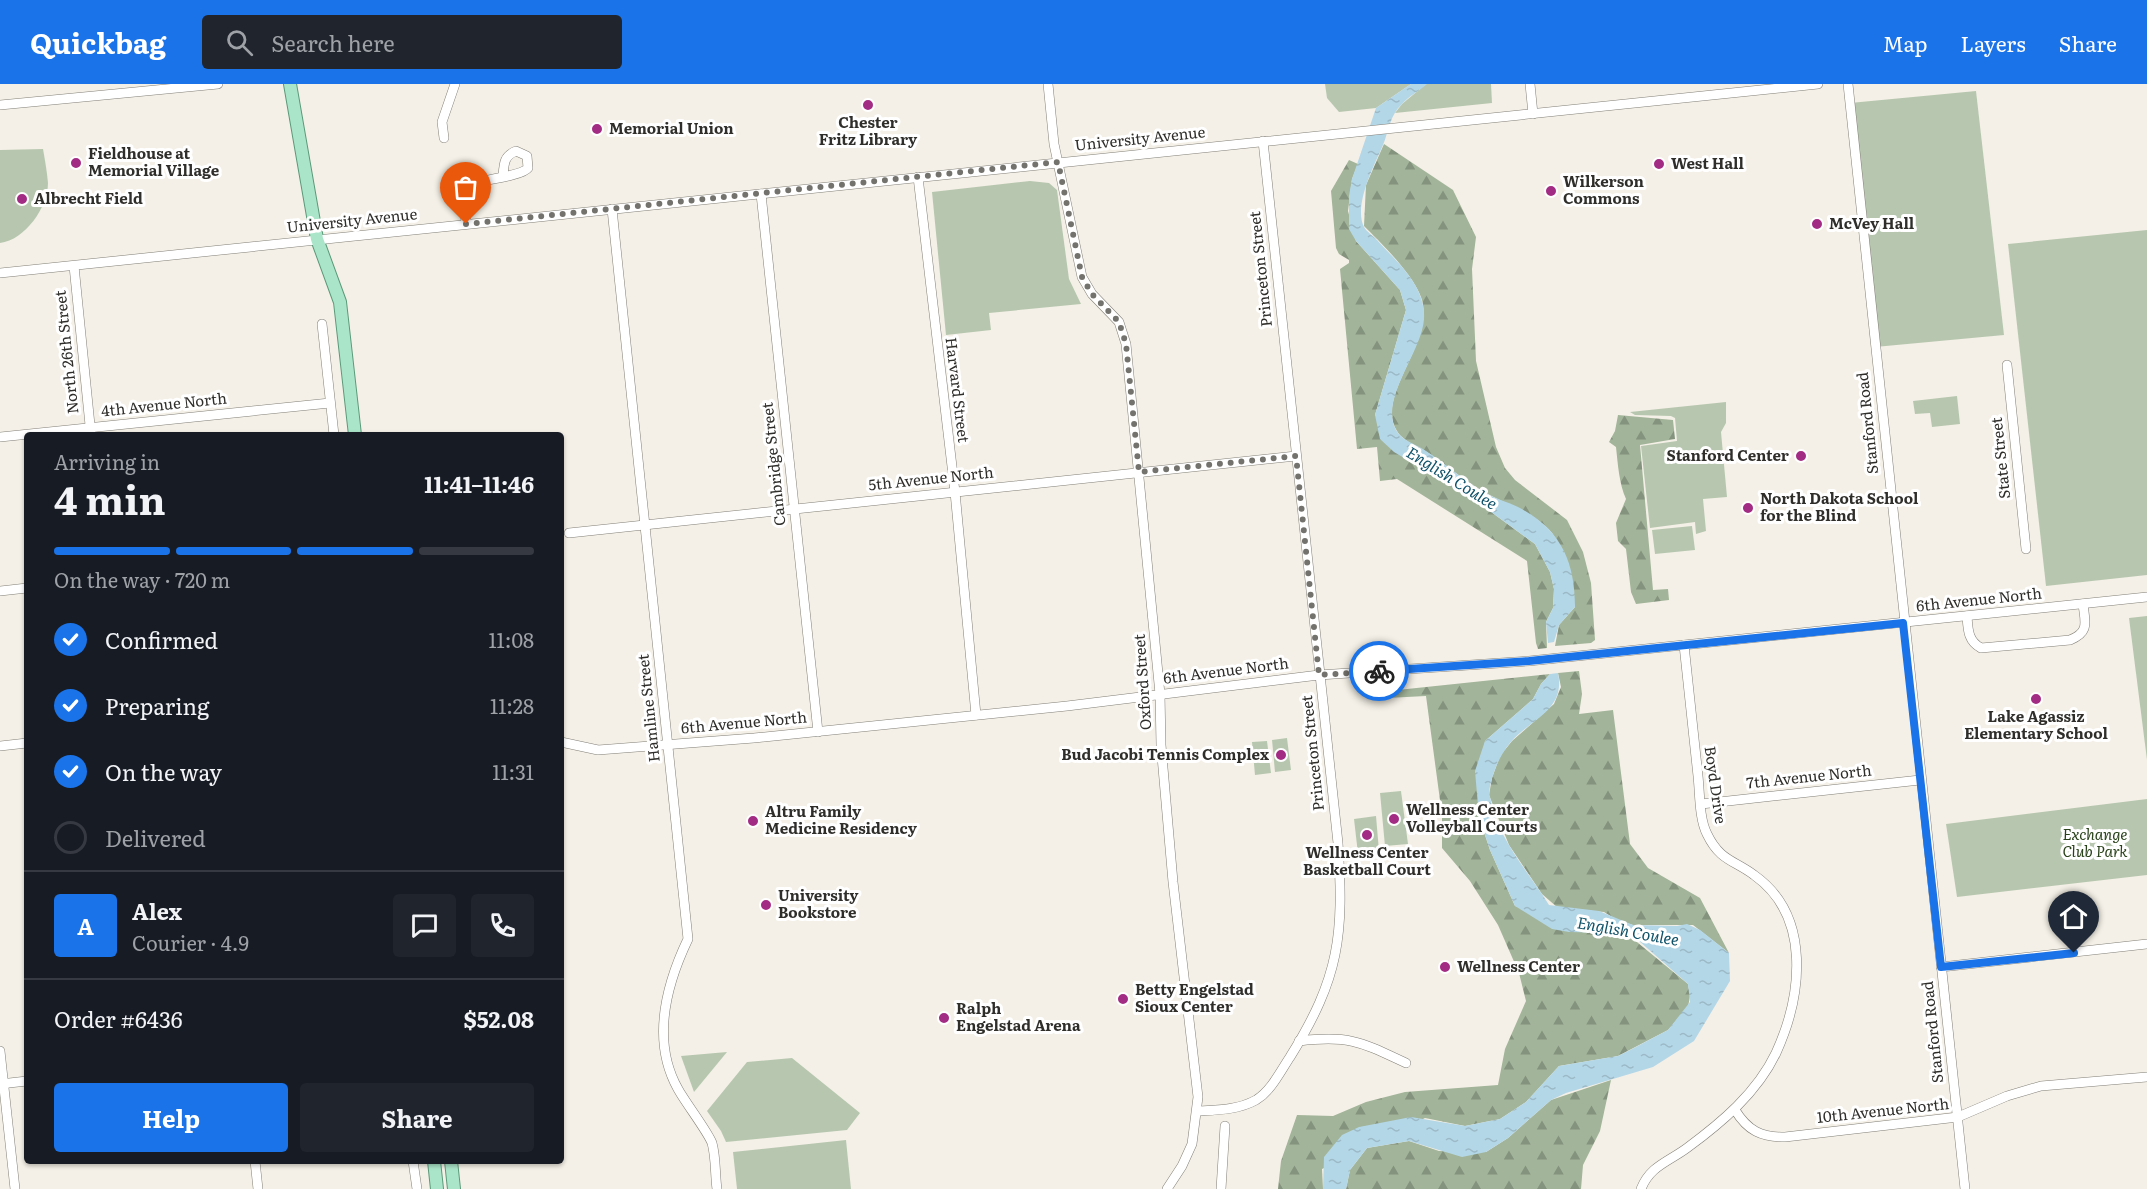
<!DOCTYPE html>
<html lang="en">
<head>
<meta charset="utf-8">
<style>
	:root { --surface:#171b24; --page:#20242c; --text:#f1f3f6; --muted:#9ea1a6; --line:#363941; --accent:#1a73e8 }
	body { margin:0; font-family:Literata,serif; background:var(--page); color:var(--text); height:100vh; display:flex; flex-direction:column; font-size:22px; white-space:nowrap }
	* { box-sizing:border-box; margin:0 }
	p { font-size:20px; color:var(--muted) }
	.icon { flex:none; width:33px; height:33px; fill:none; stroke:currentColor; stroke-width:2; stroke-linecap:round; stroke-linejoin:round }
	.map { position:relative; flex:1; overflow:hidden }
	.sheet { position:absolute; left:24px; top:348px; width:540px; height:732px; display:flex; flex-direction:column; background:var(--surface); border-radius:6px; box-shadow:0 2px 4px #0004 }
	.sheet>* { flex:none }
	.pin { position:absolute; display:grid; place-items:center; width:51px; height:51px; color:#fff; margin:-62px -26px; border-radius:50% 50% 50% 0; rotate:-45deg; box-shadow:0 0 6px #0007 }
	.pin .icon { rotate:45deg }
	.courier { position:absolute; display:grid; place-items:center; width:60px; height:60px; margin:-30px; border:4px solid #1a73e8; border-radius:50%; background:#fff; color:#222; box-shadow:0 2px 8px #0007 }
	.head em { font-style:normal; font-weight:700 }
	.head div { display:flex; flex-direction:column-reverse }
	.head { display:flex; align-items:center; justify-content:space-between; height:102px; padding:0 30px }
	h1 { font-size:39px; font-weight:700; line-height:45px }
	.bar { display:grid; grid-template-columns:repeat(4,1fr); gap:9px 6px; align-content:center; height:72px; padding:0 30px }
	.bar i { height:8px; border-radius:4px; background:var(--line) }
	.bar .selected { background:var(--accent) }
	.bar p { grid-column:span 4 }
	.line { display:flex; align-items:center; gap:15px; padding:0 30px; border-top:2px solid var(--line) }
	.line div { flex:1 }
	.round { display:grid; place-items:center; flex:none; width:63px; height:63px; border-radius:6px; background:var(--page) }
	ol { padding:0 30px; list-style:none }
	li { display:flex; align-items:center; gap:18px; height:66px }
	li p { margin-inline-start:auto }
	li .icon { padding:6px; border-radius:50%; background:var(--accent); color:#fff; stroke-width:4 }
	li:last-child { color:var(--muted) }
	li i { width:33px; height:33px; border:3px solid var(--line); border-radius:50% }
	.button { display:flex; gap:12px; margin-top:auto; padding:12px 30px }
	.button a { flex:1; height:69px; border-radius:6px; background:var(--accent); color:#fff; font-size:24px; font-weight:700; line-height:69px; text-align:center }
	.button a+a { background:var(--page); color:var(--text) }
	header { display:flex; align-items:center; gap:36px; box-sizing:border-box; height:84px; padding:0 30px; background:var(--accent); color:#fff }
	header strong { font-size:28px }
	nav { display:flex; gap:33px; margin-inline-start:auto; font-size:21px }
	.search { width:420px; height:54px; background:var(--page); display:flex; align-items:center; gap:15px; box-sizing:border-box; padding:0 21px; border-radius:6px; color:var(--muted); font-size:22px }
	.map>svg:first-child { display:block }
	.green { fill:#b7c7af }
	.forest { fill:url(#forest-firs) }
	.water { fill:url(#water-ripples) }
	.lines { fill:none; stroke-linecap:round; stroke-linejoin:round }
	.minor-casing { stroke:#827f77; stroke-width:10 }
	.major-casing { stroke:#5b997a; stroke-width:14 }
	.minor { stroke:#fff; stroke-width:9 }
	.major { stroke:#abe5c9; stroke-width:12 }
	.done { stroke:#74726d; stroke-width:6; stroke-dasharray:0 10.8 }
	.route { stroke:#1a73e8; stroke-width:8 }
	.poi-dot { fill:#a22b83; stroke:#fff; stroke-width:2 }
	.labels { text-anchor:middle; stroke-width:6; stroke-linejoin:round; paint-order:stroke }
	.poi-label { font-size:15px; font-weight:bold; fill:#2f2e2b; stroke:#fff; text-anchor:start }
	.street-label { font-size:15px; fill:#2f2e2b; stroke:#fff }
	.park-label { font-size:15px; font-style:italic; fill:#294219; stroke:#fff }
	.water-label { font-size:16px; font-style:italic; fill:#105269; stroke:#fff }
</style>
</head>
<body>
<header>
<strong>Quickbag</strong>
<div class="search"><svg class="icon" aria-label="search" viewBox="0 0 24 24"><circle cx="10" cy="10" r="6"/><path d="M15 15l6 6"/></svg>Search here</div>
<nav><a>Map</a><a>Layers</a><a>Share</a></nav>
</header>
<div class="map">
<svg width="2147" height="1105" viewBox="0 0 2147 1105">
	<defs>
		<pattern id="forest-firs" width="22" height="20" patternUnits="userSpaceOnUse" patternTransform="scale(1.5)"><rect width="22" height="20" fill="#a2b499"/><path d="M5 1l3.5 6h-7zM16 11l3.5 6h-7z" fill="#84937d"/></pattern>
		<pattern id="water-ripples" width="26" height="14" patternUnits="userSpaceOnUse" patternTransform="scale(1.5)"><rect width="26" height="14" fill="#b4d7e7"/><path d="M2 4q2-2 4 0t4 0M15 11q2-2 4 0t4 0" fill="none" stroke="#9bb9c6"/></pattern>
	</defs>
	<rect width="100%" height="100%" fill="#f4f0e7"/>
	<g class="green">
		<path d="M 1325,0 L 1411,0 L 1376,24 L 1339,28 L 1327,14 Z"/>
		<path d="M 1426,0 L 1491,0 L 1492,19 L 1395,29 L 1402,20 Z"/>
		<path d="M 1976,7 L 2004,251 L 1875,263 L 1850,19 Z"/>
		<path d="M 43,65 C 45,76 47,88 48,99 C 48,123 25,156 0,159 L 0,66 Z"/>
		<path d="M 1030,97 L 1049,99 L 1057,106 L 1069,195 L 1081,220 L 989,229 L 991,246 L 946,251 L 932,108 Z"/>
		<path d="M 2147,146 L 2147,491 L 2046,502 L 2008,160 Z"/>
		<path d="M 1957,312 L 1960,340 L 1932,343 L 1930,329 L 1915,330 L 1913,317 Z"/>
		<path d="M 1726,318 L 1726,339 L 1721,348 L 1727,413 L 1703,415 L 1706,447 L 1696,450 L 1695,438 L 1650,444 L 1641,362 L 1677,357 L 1675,334 L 1671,332 L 1635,331 L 1630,328 Z"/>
		<path d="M 1692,442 L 1695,466 L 1655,470 L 1652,446 Z"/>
		<path d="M 2147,532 L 2147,676 L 2129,534 Z"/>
		<path d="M 1287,654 L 1291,686 L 1275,688 L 1272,656 Z"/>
		<path d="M 1267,657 L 1271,689 L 1255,691 L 1252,658 Z"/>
		<path d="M 1401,707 L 1408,760 L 1385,762 L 1380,709 Z"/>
		<path d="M 2147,715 L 2147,791 L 1957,813 L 1946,740 Z"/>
		<path d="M 1376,732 L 1379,767 L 1358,770 L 1354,735 Z"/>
		<path d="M 727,968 L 694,1008 L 681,972 Z"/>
		<path d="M 792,974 L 860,1029 L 847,1046 L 726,1058 L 721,1047 L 707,1027 L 747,978 Z"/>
		<path d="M 846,1056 L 851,1105 L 737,1105 L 733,1068 Z"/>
	</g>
	<g class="forest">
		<path d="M 1384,60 L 1453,106 L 1476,153 L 1472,185 L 1476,277 L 1496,363 L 1505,384 L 1515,396 L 1567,436 L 1583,468 L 1591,499 L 1595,556 L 1591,559 L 1555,562 L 1559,541 L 1575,523 C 1571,508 1560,459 1552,449 C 1535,429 1509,422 1486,409 C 1468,399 1451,385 1434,373 C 1423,364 1404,359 1397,347 C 1374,311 1437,257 1421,213 C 1412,189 1382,160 1364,142 L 1366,101 Z"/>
		<path d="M 1349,76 L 1358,80 L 1352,95 L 1348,127 L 1356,157 L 1400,206 L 1406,226 L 1375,331 L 1433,390 L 1472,414 L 1535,460 L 1550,488 L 1554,505 L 1553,524 L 1546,538 L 1547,564 L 1538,565 L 1536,559 L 1527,477 L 1397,395 L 1380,397 L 1377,363 L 1357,365 L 1340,185 L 1349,179 L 1349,176 L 1339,170 L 1336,164 L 1331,107 Z"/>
		<path d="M 1618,331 L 1673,336 L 1675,355 L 1640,361 L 1653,506 L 1668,505 L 1669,516 L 1636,520 L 1631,508 L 1626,465 L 1618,457 L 1616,439 L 1626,415 C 1619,399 1618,381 1616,363 L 1609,358 L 1615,347 Z"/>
		<path d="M 1579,587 L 1582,610 L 1579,630 L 1613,626 L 1630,760 L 1648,784 L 1700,814 L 1729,869 L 1693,841 L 1633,841 L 1617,836 L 1604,828 L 1558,824 L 1542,810 L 1509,761 L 1489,711 L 1492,694 L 1500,672 L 1512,657 L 1554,620 L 1561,603 L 1558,589 Z"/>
		<path d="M 1550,590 L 1541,600 L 1533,615 L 1485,657 L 1479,733 L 1490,766 L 1515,822 L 1632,854 L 1688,900 L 1690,912 L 1688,923 L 1668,946 L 1618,972 L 1559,982 L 1526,1018 L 1500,1035 L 1465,1042 L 1425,1034 L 1322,1085 L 1323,1105 L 1278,1105 L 1281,1077 L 1297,1031 L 1333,1032 L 1366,1018 L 1405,1008 L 1498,1001 L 1505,965 L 1526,917 L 1519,889 L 1498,841 L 1470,797 L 1442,764 L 1442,731 L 1426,612 L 1387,614 L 1388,607 Z"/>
		<path d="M 1611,996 L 1600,1047 L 1583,1081 L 1581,1105 L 1346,1105 L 1350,1086 L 1367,1064 L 1409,1057 L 1439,1067 L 1486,1068 L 1508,1054 L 1551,1016 Z"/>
	</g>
	<g class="water">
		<path d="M 1411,0 L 1427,0 C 1419,7 1409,12 1402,20 C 1390,31 1389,46 1383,61 C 1375,80 1353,121 1364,143 C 1366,147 1373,152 1377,156 C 1397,178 1426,202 1424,235 C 1422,268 1379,315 1396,346 C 1402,357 1416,360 1426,367 C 1446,380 1464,397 1485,409 C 1496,415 1508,418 1518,423 C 1561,445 1575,478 1575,523 L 1559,541 L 1554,558 L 1548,559 L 1546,538 L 1553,524 L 1554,505 L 1550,488 L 1535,460 L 1472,414 L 1394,368 L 1380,355 L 1375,331 L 1406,226 L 1400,206 L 1356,157 L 1349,145 L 1349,112 L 1352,95 L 1376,24 Z"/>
		<path d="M 1558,589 C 1566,627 1530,635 1510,659 C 1502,669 1497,679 1493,691 C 1491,698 1488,707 1490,713 C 1497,754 1528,787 1549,821 L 1599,827 L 1633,841 L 1677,842 L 1687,840 L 1700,846 L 1729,869 L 1730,897 L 1694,957 L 1653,983 L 1566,1009 L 1551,1016 L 1508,1054 L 1486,1068 L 1462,1073 L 1409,1057 L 1367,1064 L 1350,1086 L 1346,1105 L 1323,1105 L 1324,1073 L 1342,1051 L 1359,1043 L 1411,1033 L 1465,1042 L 1500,1035 L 1526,1018 L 1559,982 L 1618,972 L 1632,965 L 1668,946 L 1690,918 L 1688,900 L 1639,857 L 1613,849 L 1569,848 L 1552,845 L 1515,822 L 1490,766 L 1479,733 L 1475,687 L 1485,657 L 1533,615 L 1541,600 L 1550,590 Z"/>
	</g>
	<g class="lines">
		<g class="minor-casing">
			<g id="minor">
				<path d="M 1048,0 L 1054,60 L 1082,193 L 1092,210 L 1119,238 L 1126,260 L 1160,610 L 1161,661 L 1173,798 L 1198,1013 L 1192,1060 L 1182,1082 L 1167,1105"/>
				<path d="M 1530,0 L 1533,30"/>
				<path d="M 1848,0 L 1965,1105"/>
				<path d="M 0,21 L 218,0"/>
				<path d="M 444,54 L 442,38 L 455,0"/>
				<path d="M 918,93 L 955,408 L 976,631"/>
				<path d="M 761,110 L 818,648"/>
				<path d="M 612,125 L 688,855 C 666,901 651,957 678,1005 C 685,1018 708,1048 712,1059 C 716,1073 715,1091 717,1105"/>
				<path d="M 466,140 L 464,108 L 469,100 C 483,96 522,92 528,84 L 527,72 L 516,67 C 504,72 504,79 503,92"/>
				<path d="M 74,182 L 91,351"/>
				<path d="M 0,189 L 1818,0"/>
				<path d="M 322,240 L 334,351"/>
				<path d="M 2007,281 L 2026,465"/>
				<path d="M 0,353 L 330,319"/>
				<path d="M 569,449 L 1296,372"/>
				<path d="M 0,507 L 27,504"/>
				<path d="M 1967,532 C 1968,546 1968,557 1981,564 L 2070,556 C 2090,548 2085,538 2083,520"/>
				<path d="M 561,658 L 598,666 L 754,654 L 1067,622 L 1319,591 L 1529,577 L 2147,513"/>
				<path d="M 0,662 L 27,659"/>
				<path d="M 1701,720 L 1920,696"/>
				<path d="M 1941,883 L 2147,860"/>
				<path d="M 1299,957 C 1350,951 1361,958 1406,979"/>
				<path d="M 0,967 L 15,1105"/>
				<path d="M 0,1000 L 27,997"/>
				<path d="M 1735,1026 C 1748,1047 1761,1053 1785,1053 L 1958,1033 L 2007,1012 L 2041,1002 L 2147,993"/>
				<path d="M 1198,1027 C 1217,1026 1238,1026 1256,1016 C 1271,1007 1280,988 1290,973 C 1340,893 1344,851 1338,759 L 1263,57"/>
				<path d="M 255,1077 L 258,1105"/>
				<path d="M 413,1077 L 417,1105"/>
				<path d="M 1221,1105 L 1225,1042"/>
				<path d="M 1641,1105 C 1650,1082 1668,1078 1687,1064 C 1721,1039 1757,1009 1776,969 C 1802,912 1812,832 1754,791 C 1734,776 1720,777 1707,750 C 1699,734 1700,710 1698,692 C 1693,649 1689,605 1684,561"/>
			</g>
		</g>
		<g class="major-casing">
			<g id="major">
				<path d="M 290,0 L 317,155 L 340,218 L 355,351"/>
				<path d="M 434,1077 L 437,1105"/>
				<path d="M 451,1077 L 454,1105"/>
			</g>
		</g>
		<use href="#minor" class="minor"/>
		<use href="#major" class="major"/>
	</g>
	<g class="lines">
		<path class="done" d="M 466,140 L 1058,78 L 1082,193 L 1092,210 L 1119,238 L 1126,260 L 1139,388 L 1296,372 L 1319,591 L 1379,587"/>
		<path class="route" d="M 1379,587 L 1529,577 L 1903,539 L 1941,883 L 2074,869"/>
	</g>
	<g class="poi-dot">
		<circle cx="868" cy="21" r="6"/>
		<circle cx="597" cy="45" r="6"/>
		<circle cx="76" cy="79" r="6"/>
		<circle cx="1659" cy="80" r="6"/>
		<circle cx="1551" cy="107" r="6"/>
		<circle cx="22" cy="115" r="6"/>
		<circle cx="1817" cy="140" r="6"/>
		<circle cx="1801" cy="372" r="6"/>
		<circle cx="1748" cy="424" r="6"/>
		<circle cx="2036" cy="615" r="6"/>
		<circle cx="1281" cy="671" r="6"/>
		<circle cx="1394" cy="735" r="6"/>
		<circle cx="753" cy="737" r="6"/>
		<circle cx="1367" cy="751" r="6"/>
		<circle cx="766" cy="821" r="6"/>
		<circle cx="1445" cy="883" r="6"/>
		<circle cx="1123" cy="915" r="6"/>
		<circle cx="944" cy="934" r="6"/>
	</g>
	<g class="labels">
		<g class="poi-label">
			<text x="868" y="44" text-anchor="middle">Chester<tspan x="868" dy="17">Fritz Library</tspan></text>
			<text x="609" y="50">Memorial Union</text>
			<text x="88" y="75">Fieldhouse at<tspan x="88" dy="17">Memorial Village</tspan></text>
			<text x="1671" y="85">West Hall</text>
			<text x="1563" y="103">Wilkerson<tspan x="1563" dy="17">Commons</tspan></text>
			<text x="34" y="120">Albrecht Field</text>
			<text x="1829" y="145">McVey Hall</text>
			<text x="1789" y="377" text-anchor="end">Stanford Center</text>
			<text x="1760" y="420">North Dakota School<tspan x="1760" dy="17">for the Blind</tspan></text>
			<text x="2036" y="638" text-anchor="middle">Lake Agassiz<tspan x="2036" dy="17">Elementary School</tspan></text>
			<text x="1269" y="676" text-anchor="end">Bud Jacobi Tennis Complex</text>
			<text x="1406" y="731">Wellness Center<tspan x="1406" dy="17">Volleyball Courts</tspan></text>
			<text x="765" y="733">Altru Family<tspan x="765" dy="17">Medicine Residency</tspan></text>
			<text x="1367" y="774" text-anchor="middle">Wellness Center<tspan x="1367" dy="17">Basketball Court</tspan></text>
			<text x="778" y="817">University<tspan x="778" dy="17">Bookstore</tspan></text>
			<text x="1457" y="888">Wellness Center</text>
			<text x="1135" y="911">Betty Engelstad<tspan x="1135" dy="17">Sioux Center</tspan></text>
			<text x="956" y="930">Ralph<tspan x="956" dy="17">Engelstad Arena</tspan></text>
		</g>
		<g class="street-label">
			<text transform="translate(1140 55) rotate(-6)" y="5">University Avenue</text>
			<text transform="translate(352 137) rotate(-6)" y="5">University Avenue</text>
			<text transform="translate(1261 185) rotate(-96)" y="5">Princeton Street</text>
			<text transform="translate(67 268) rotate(-96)" y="5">North 26th Street</text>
			<text transform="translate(957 306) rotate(83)" y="5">Harvard Street</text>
			<text transform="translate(164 321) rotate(-6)" y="5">4th Avenue North</text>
			<text transform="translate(1868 339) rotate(-96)" y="5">Stanford Road</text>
			<text transform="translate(2001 374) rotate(-96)" y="5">State Street</text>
			<text transform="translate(774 380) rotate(-96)" y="5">Cambridge Street</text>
			<text transform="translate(931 395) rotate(-6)" y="5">5th Avenue North</text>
			<text transform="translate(1979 516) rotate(-6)" y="5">6th Avenue North</text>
			<text transform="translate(1226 587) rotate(-7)" y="5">6th Avenue North</text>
			<text transform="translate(1143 598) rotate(-94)" y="5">Oxford Street</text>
			<text transform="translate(649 624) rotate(-96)" y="5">Hamline Street</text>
			<text transform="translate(744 639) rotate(-5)" y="5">6th Avenue North</text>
			<text transform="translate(1313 669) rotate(-96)" y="5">Princeton Street</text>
			<text transform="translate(1809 693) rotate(-6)" y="5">7th Avenue North</text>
			<text transform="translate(1715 701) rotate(82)" y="5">Boyd Drive</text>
			<text transform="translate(1933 948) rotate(-96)" y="5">Stanford Road</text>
			<text transform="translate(1883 1027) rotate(-6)" y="5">10th Avenue North</text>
		</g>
		<g class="park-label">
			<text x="2095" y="756">Exchange<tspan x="2095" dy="17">Club Park</tspan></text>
		</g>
		<g class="water-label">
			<text transform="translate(1452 394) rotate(32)" y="6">English Coulee</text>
			<text transform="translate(1628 847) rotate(10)" y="6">English Coulee</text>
		</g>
	</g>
</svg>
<div class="pin" style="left:466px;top:140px;background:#ea580c"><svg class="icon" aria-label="bag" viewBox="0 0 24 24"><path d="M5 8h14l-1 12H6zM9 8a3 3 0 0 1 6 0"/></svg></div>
<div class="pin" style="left:2074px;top:869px;background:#1f2937"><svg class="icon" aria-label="home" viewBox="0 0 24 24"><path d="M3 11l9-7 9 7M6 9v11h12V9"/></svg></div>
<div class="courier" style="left:1379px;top:587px"><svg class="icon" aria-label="bike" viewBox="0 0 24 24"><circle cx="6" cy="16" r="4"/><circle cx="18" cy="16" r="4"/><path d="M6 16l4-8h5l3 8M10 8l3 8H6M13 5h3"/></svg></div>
<section class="sheet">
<div class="head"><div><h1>4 min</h1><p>Arriving in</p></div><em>11:41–11:46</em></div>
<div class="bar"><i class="selected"></i><i class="selected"></i><i class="selected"></i><i></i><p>On the way · 720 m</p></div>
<ol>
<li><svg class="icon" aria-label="check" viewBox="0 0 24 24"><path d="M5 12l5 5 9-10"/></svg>Confirmed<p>11:08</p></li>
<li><svg class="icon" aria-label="check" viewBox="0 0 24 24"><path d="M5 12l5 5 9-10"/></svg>Preparing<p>11:28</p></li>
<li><svg class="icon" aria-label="check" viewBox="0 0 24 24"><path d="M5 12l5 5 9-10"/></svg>On the way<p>11:31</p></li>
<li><i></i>Delivered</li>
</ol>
<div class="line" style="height:108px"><b class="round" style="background:var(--accent);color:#fff">A</b><div><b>Alex</b><p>Courier · 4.9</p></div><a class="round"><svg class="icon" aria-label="chat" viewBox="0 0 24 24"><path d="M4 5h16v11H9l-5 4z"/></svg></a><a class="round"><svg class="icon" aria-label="phone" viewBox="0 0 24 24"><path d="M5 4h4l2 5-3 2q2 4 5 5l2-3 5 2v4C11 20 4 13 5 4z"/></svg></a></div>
<div class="line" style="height:78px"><div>Order #6436</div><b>$52.08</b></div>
<div class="button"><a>Help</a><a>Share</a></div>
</section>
</div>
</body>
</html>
